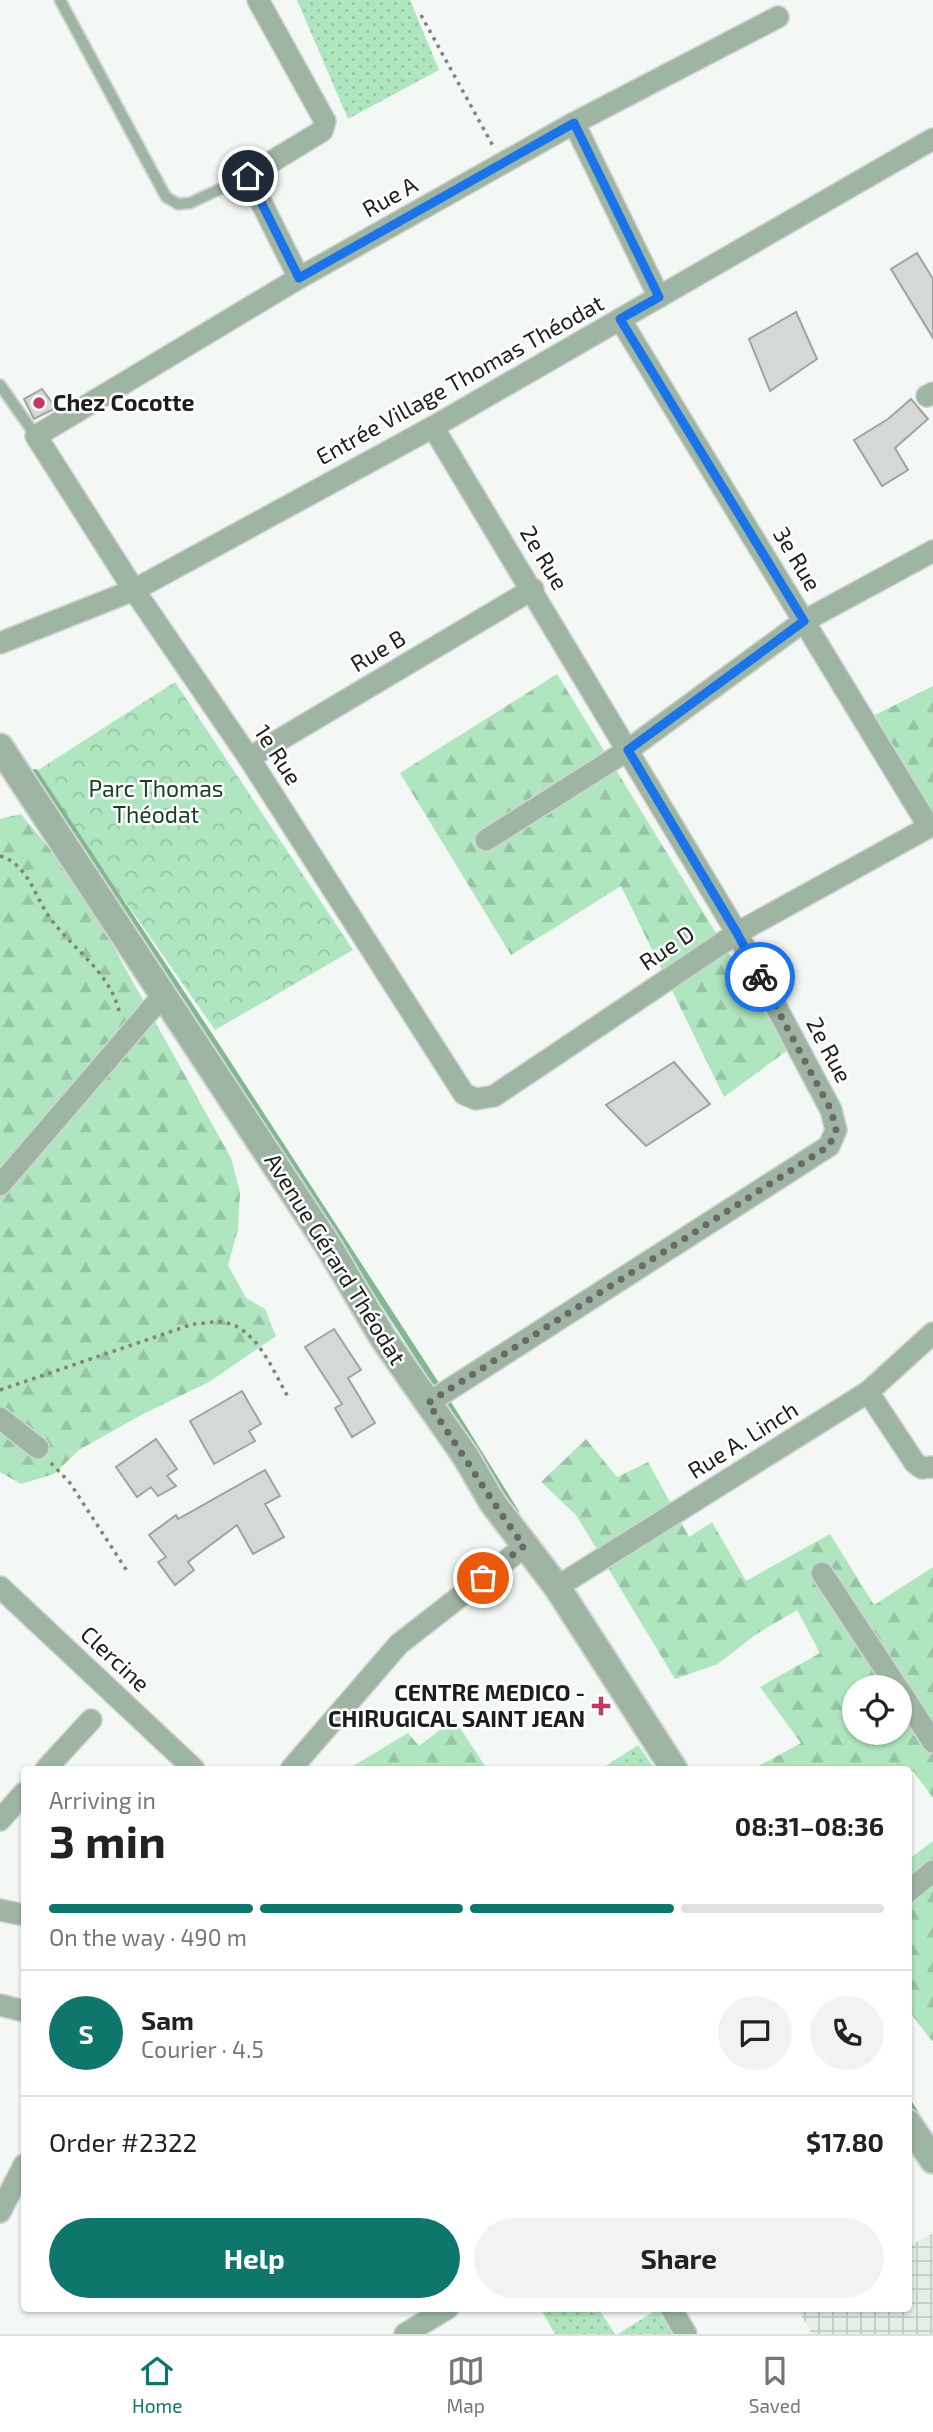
<!DOCTYPE html>
<html lang="en">
<head>
<meta charset="utf-8">
<style>
	:root { --surface:#fff; --page:#f2f2f2; --text:#222; --muted:#767676; --line:#e0e0e0; --accent:#0f766e }
	body { margin:0; font-family:"Exo 2",sans-serif; background:var(--page); color:var(--text); height:100vh; display:flex; flex-direction:column; font-size:26px; white-space:nowrap }
	* { box-sizing:border-box; margin:0 }
	p { font-size:23px; color:var(--muted) }
	.icon { flex:none; width:38px; height:38px; fill:none; stroke:currentColor; stroke-width:2; stroke-linecap:round; stroke-linejoin:round }
	.map { position:relative; flex:1; overflow:hidden }
	.side { position:absolute; left:21px; top:1766px; width:891px; height:546px; display:flex; flex-direction:column; background:var(--surface); border-radius:7px; box-shadow:0 2px 5px #0004 }
	.side>* { flex:none }
	.tools { position:absolute; left:842px; top:1675px; display:grid; gap:14px }
	.tools a { display:grid; place-items:center; width:70px; height:70px; border-radius:50%; background:var(--surface); box-shadow:0 2px 5px #0004; font-size:35px }
	.pin { position:absolute; display:grid; place-items:center; width:60px; height:60px; color:#fff; margin:-30px; border:4px solid #fff; border-radius:50%; box-shadow:0 2px 7px #0007 }
	.courier { position:absolute; display:grid; place-items:center; width:70px; height:70px; margin:-35px; border:5px solid #1a73e8; border-radius:50%; background:#fff; color:#222; box-shadow:0 2px 9px #0007 }
	.head em { font-style:normal; font-weight:700 }
	.head div { display:flex; flex-direction:column-reverse }
	.head { display:flex; align-items:center; justify-content:space-between; height:119px; padding:0 28px }
	h1 { font-size:46px; font-weight:700; line-height:52px }
	.bar { display:grid; grid-template-columns:repeat(4,1fr); gap:10px 7px; align-content:center; height:84px; padding:0 28px }
	.bar i { height:9px; border-radius:5px; background:var(--line) }
	.bar .current { background:var(--accent) }
	.bar p { grid-column:span 4 }
	.line { display:flex; align-items:center; gap:18px; padding:0 28px; border-top:2px solid var(--line) }
	.line div { flex:1 }
	.round { display:grid; place-items:center; flex:none; width:74px; height:74px; border-radius:37px; background:var(--page) }
	.button { display:flex; gap:14px; margin-top:auto; padding:14px 28px }
	.button a { flex:1; height:80px; border-radius:42px; background:var(--accent); color:#fff; font-size:28px; font-weight:700; line-height:80px; text-align:center }
	.button a+a { background:var(--page); color:var(--text) }
	.dock { display:flex; justify-content:space-around; align-items:center; height:98px; border-top:2px solid var(--line); background:var(--surface); font-size:19px; color:var(--muted) }
	.dock a { display:grid; justify-items:center; gap:4px }
	.dock .current { color:var(--accent) }
	.map>svg:first-child { display:block }
	.industrial { fill:url(#industrial-grid) }
	.grass { fill:url(#grass-dots) }
	.forest { fill:url(#forest-firs); fill-rule:evenodd }
	.park { fill:url(#park-crowns) }
	.lines { fill:none; stroke-linecap:round; stroke-linejoin:round }
	.stream { stroke:#81b892; stroke-width:6 }
	.building { fill:#d5d9d6; stroke:#a0a4a1; stroke-width:2 }
	.service-casing { stroke:#d1d5d2; stroke-width:14 }
	.minor-casing { stroke:#d1d5d2; stroke-width:24 }
	.tertiary-casing { stroke:#d1d5d2; stroke-width:30 }
	.path { stroke:#818482; stroke-width:3.5; stroke-dasharray:3.5 5; stroke-linecap:butt }
	.service { stroke:#9eb5a4; stroke-width:10 }
	.minor { stroke:#9eb5a4; stroke-width:21 }
	.tertiary { stroke:#9eb5a4; stroke-width:26 }
	.done { stroke:#686a69; stroke-width:7; stroke-dasharray:0 12.6 }
	.route { stroke:#1a73e8; stroke-width:9 }
	.poi-dot { fill:#c33768; stroke:#fff; stroke-width:2.5 }
	.labels { text-anchor:middle; stroke-width:5; stroke-linejoin:round; paint-order:stroke }
	.street-label { font-size:23px; fill:#1c1e1d; stroke:#fff }
	.poi-label { font-size:23px; font-weight:bold; fill:#1c1e1d; stroke:#fff; text-anchor:start }
	.park-label { font-size:23px; fill:#153f25; stroke:#fff }
</style>
</head>
<body>
<div class="map">
<svg width="933" height="2334" viewBox="0 0 933 2334">
	<defs>
		<pattern id="industrial-grid" width="8" height="8" patternUnits="userSpaceOnUse" patternTransform="scale(1.75)"><rect width="8" height="8" fill="#e5efe7"/><path d="M0 4h8M4 0v8" fill="none" stroke="#c4ccc6"/></pattern>
		<pattern id="grass-dots" width="8" height="8" patternUnits="userSpaceOnUse" patternTransform="scale(1.75)"><rect width="8" height="8" fill="#afe5bf"/><path d="M2 2h.1M6 6h.1" fill="none" stroke="#96c4a4" stroke-width="1.8" stroke-linecap="round"/></pattern>
		<pattern id="forest-firs" width="22" height="20" patternUnits="userSpaceOnUse" patternTransform="scale(1.75)"><rect width="22" height="20" fill="#afe5bf"/><path d="M5 1l3.5 6h-7zM16 11l3.5 6h-7z" fill="#96c4a4"/></pattern>
		<pattern id="park-crowns" width="20" height="18" patternUnits="userSpaceOnUse" patternTransform="scale(1.75)"><rect width="20" height="18" fill="#afe5bf"/><path d="M2 6a3 3 0 1 1 6 0M12 15a3 3 0 1 1 6 0" fill="none" stroke="#96c4a4"/></pattern>
	</defs>
	<rect width="100%" height="100%" fill="#f4f8f5"/>
	<path class="industrial" d="M 933,2233 L 933,2334 L 812,2334 L 797,2308 L 908,2308 L 908,2246 Z"/>
	<g class="grass">
		<path d="M 297,0 L 410,0 L 439,70 L 348,119 Z"/>
		<path d="M 638,1745 L 655,1769 L 601,1769 Z"/>
		<path d="M 540,2308 L 598,2308 L 615,2334 L 555,2334 Z"/>
		<path d="M 658,2309 L 672,2334 L 618,2334 Z"/>
	</g>
	<g class="forest">
		<path d="M 557,674 L 788,1050 L 724,1097 L 621,886 L 511,955 L 400,773 Z"/>
		<path d="M 933,686 L 933,812 L 875,715 Z"/>
		<path d="M 21,814 L 61,863 L 103,928 L 231,1158 L 240,1192 L 238,1229 L 228,1265 L 246,1298 L 265,1309 L 276,1336 L 209,1382 L 145,1413 L 79,1450 L 54,1474 L 21,1484 L 0,1472 L 0,819 Z"/>
		<path d="M 586,1439 L 617,1477 L 648,1462 L 689,1537 L 712,1522 L 746,1581 L 830,1534 L 874,1605 L 933,1567 L 933,1798 L 913,1771 L 908,1775 L 908,1769 L 753,1769 L 801,1743 L 760,1687 L 820,1653 L 797,1610 L 755,1635 L 718,1664 L 675,1679 L 576,1515 L 541,1482 ZM 854,1687 L 900,1687 L 900,1732 L 854,1732 Z"/>
		<path d="M 454,1719 L 487,1769 L 348,1769 L 408,1733 L 419,1746 Z"/>
		<path d="M 933,1841 L 933,2040 L 932,2041 L 908,2010 L 908,1860 Z"/>
	</g>
	<path class="park" d="M 175,682 L 353,950 L 215,1030 L 35,772 Z"/>
	<g class="lines">
		<g class="stream">
			<path d="M 35,772 L 216,1045 L 438,1387"/>
			<path d="M 447,1401 L 516,1512"/>
			<path d="M 908,2101 L 920,2120"/>
		</g>
	</g>
	<g class="building">
		<path d="M 917,253 L 933,279 L 933,338 L 891,269 Z"/>
		<path d="M 796,312 L 817,359 L 770,391 L 749,339 Z"/>
		<path d="M 42,389 L 56,408 L 34,419 L 24,399 Z"/>
		<path d="M 911,399 L 928,419 L 895,448 L 908,470 L 882,486 L 854,440 L 888,419 Z"/>
		<path d="M 674,1062 L 710,1104 L 646,1146 L 606,1105 Z"/>
		<path d="M 334,1329 L 361,1370 L 348,1378 L 375,1423 L 352,1437 L 335,1408 L 342,1404 L 305,1347 Z"/>
		<path d="M 242,1391 L 261,1424 L 249,1431 L 255,1441 L 214,1464 L 190,1421 Z"/>
		<path d="M 156,1439 L 177,1469 L 167,1476 L 176,1486 L 158,1496 L 151,1487 L 137,1497 L 116,1467 Z"/>
		<path d="M 265,1470 L 280,1496 L 265,1504 L 284,1537 L 253,1554 L 237,1525 L 188,1562 L 194,1570 L 175,1585 L 158,1562 L 166,1557 L 149,1535 L 176,1515 L 178,1519 Z"/>
	</g>
	<g class="lines">
		<g class="service-casing">
			<g id="service">
				<path d="M 60,0 L 166,197 L 178,204 L 190,203 L 248,176"/>
				<path d="M 0,385 L 36,436"/>
			</g>
		</g>
		<g class="minor-casing">
			<g id="minor">
				<path d="M 258,0 L 325,121 L 322,131 L 248,176 L 299,278"/>
				<path d="M 574,123 L 659,297"/>
				<path d="M 620,319 L 929,827 L 737,933 L 494,1096 L 476,1099 L 464,1094 L 249,758 L 134,590 L 36,436 L 299,278 L 574,123 L 778,17"/>
				<path d="M 927,396 L 933,393"/>
				<path d="M 0,643 L 134,590 L 433,427 L 933,139"/>
				<path d="M 249,758 L 533,589"/>
				<path d="M 486,840 L 628,750 L 804,621 L 933,551"/>
				<path d="M 0,1185 L 164,994"/>
				<path d="M 868,1392 L 933,1333"/>
				<path d="M 428,1403 L 829,1146 L 836,1130 L 831,1110 L 737,933 L 433,427"/>
				<path d="M 0,1418 L 38,1448"/>
				<path d="M 822,1573 L 897,1687"/>
				<path d="M 0,1587 L 194,1769"/>
				<path d="M 557,1587 L 868,1392 L 915,1463 L 922,1468 L 933,1467"/>
				<path d="M 900,1691 L 933,1742"/>
				<path d="M 46,1769 L 91,1720"/>
				<path d="M 291,1769 L 399,1644 L 525,1546"/>
				<path d="M 0,1820 L 24,1793"/>
				<path d="M 908,1892 L 933,1871"/>
				<path d="M 0,1910 L 24,1915"/>
				<path d="M 0,2005 L 24,2011"/>
				<path d="M 0,2212 L 24,2165"/>
				<path d="M 671,2308 L 686,2334"/>
				<path d="M 405,2334 L 448,2308"/>
			</g>
		</g>
		<g class="tertiary-casing">
			<g id="tertiary">
				<path d="M 0,747 L 329,1247 L 383,1338 L 466,1457 L 492,1502 L 557,1587 L 674,1769"/>
				<path d="M 908,2123 L 933,2160"/>
			</g>
		</g>
		<g class="path">
			<path d="M 421,15 L 493,146"/>
			<path d="M 0,856 C 29,865 34,896 50,918 C 75,952 111,972 120,1015"/>
			<path d="M 0,1390 L 193,1324 C 202,1324 212,1321 221,1322 C 256,1325 273,1371 288,1397"/>
			<path d="M 51,1463 L 70,1483 L 129,1574"/>
		</g>
		<use href="#service" class="service"/>
		<use href="#minor" class="minor"/>
		<use href="#tertiary" class="tertiary"/>
	</g>
	<g class="lines">
		<path class="done" d="M 483,1578 L 524,1546 C 490,1500 461,1450 428,1403 L 829,1146 L 836,1130 L 831,1110 L 760,977"/>
		<path class="route" d="M 248,176 L 299,278 L 574,123 L 659,297 L 620,319 L 804,621 L 628,750 L 737,933 L 760,977"/>
	</g>
	<g class="poi-dot">
		<circle cx="39" cy="403" r="7"/>
		<path d="M597.5 1695.5h7v7h7v7h-7v7h-7v-7h-7v-7h7z"/>
	</g>
	<g class="labels">
		<g class="street-label">
			<text transform="translate(390 197) rotate(-29)" y="8">Rue A</text>
			<text transform="translate(460 380) rotate(-29)" y="8">Entrée Village Thomas Théodat</text>
			<text transform="translate(544 558) rotate(59)" y="8">2e Rue</text>
			<text transform="translate(797 559) rotate(59)" y="8">3e Rue</text>
			<text transform="translate(378 651) rotate(-31)" y="8">Rue B</text>
			<text transform="translate(278 755) rotate(57)" y="8">1e Rue</text>
			<text transform="translate(667 948) rotate(-34)" y="8">Rue D</text>
			<text transform="translate(829 1050) rotate(62)" y="8">2e Rue</text>
			<text transform="translate(335 1259) rotate(58)" y="8">Avenue Gérard Théodat</text>
			<text transform="translate(743 1440) rotate(-32)" y="8">Rue A. Linch</text>
			<text transform="translate(115 1659) rotate(43)" y="8">Clercine</text>
		</g>
		<g class="poi-label">
			<text x="53" y="411">Chez Cocotte</text>
			<text x="585" y="1701" text-anchor="end">CENTRE MEDICO -<tspan x="585" dy="26">CHIRUGICAL SAINT JEAN</tspan></text>
		</g>
		<g class="park-label">
			<text x="156" y="797">Parc Thomas<tspan x="156" dy="26">Théodat</tspan></text>
		</g>
	</g>
</svg>
<div class="tools">
<a><svg class="icon" aria-label="locate" viewBox="0 0 24 24"><circle cx="12" cy="12" r="6"/><path d="M12 2v4M12 18v4M2 12h4M18 12h4"/></svg></a>
</div>
<div class="pin" style="left:483px;top:1578px;background:#ea580c"><svg class="icon" aria-label="bag" viewBox="0 0 24 24"><path d="M5 8h14l-1 12H6zM9 8a3 3 0 0 1 6 0"/></svg></div>
<div class="pin" style="left:248px;top:176px;background:#1f2937"><svg class="icon" aria-label="home" viewBox="0 0 24 24"><path d="M3 11l9-7 9 7M6 9v11h12V9"/></svg></div>
<div class="courier" style="left:760px;top:977px"><svg class="icon" aria-label="bike" viewBox="0 0 24 24"><circle cx="6" cy="16" r="4"/><circle cx="18" cy="16" r="4"/><path d="M6 16l4-8h5l3 8M10 8l3 8H6M13 5h3"/></svg></div>
<section class="side">
<div class="head"><div><h1>3 min</h1><p>Arriving in</p></div><em>08:31–08:36</em></div>
<div class="bar"><i class="current"></i><i class="current"></i><i class="current"></i><i></i><p>On the way · 490 m</p></div>
<div class="line" style="height:126px"><b class="round" style="background:var(--accent);color:#fff">S</b><div><b>Sam</b><p>Courier · 4.5</p></div><a class="round"><svg class="icon" aria-label="chat" viewBox="0 0 24 24"><path d="M4 5h16v11H9l-5 4z"/></svg></a><a class="round"><svg class="icon" aria-label="phone" viewBox="0 0 24 24"><path d="M5 4h4l2 5-3 2q2 4 5 5l2-3 5 2v4C11 20 4 13 5 4z"/></svg></a></div>
<div class="line" style="height:91px"><div>Order #2322</div><b>$17.80</b></div>
<div class="button"><a>Help</a><a>Share</a></div>
</section>
</div>
<nav class="dock">
<a class="current"><svg class="icon" aria-label="home" viewBox="0 0 24 24"><path d="M3 11l9-7 9 7M6 9v11h12V9"/></svg>Home</a>
<a><svg class="icon" aria-label="map" viewBox="0 0 24 24"><path d="M3 6l6-2 6 2 6-2v14l-6 2-6-2-6 2zM9 4v14M15 6v14"/></svg>Map</a>
<a><svg class="icon" aria-label="saved" viewBox="0 0 24 24"><path d="M7 4h10v16l-5-4-5 4z"/></svg>Saved</a>
</nav>
</body>
</html>
